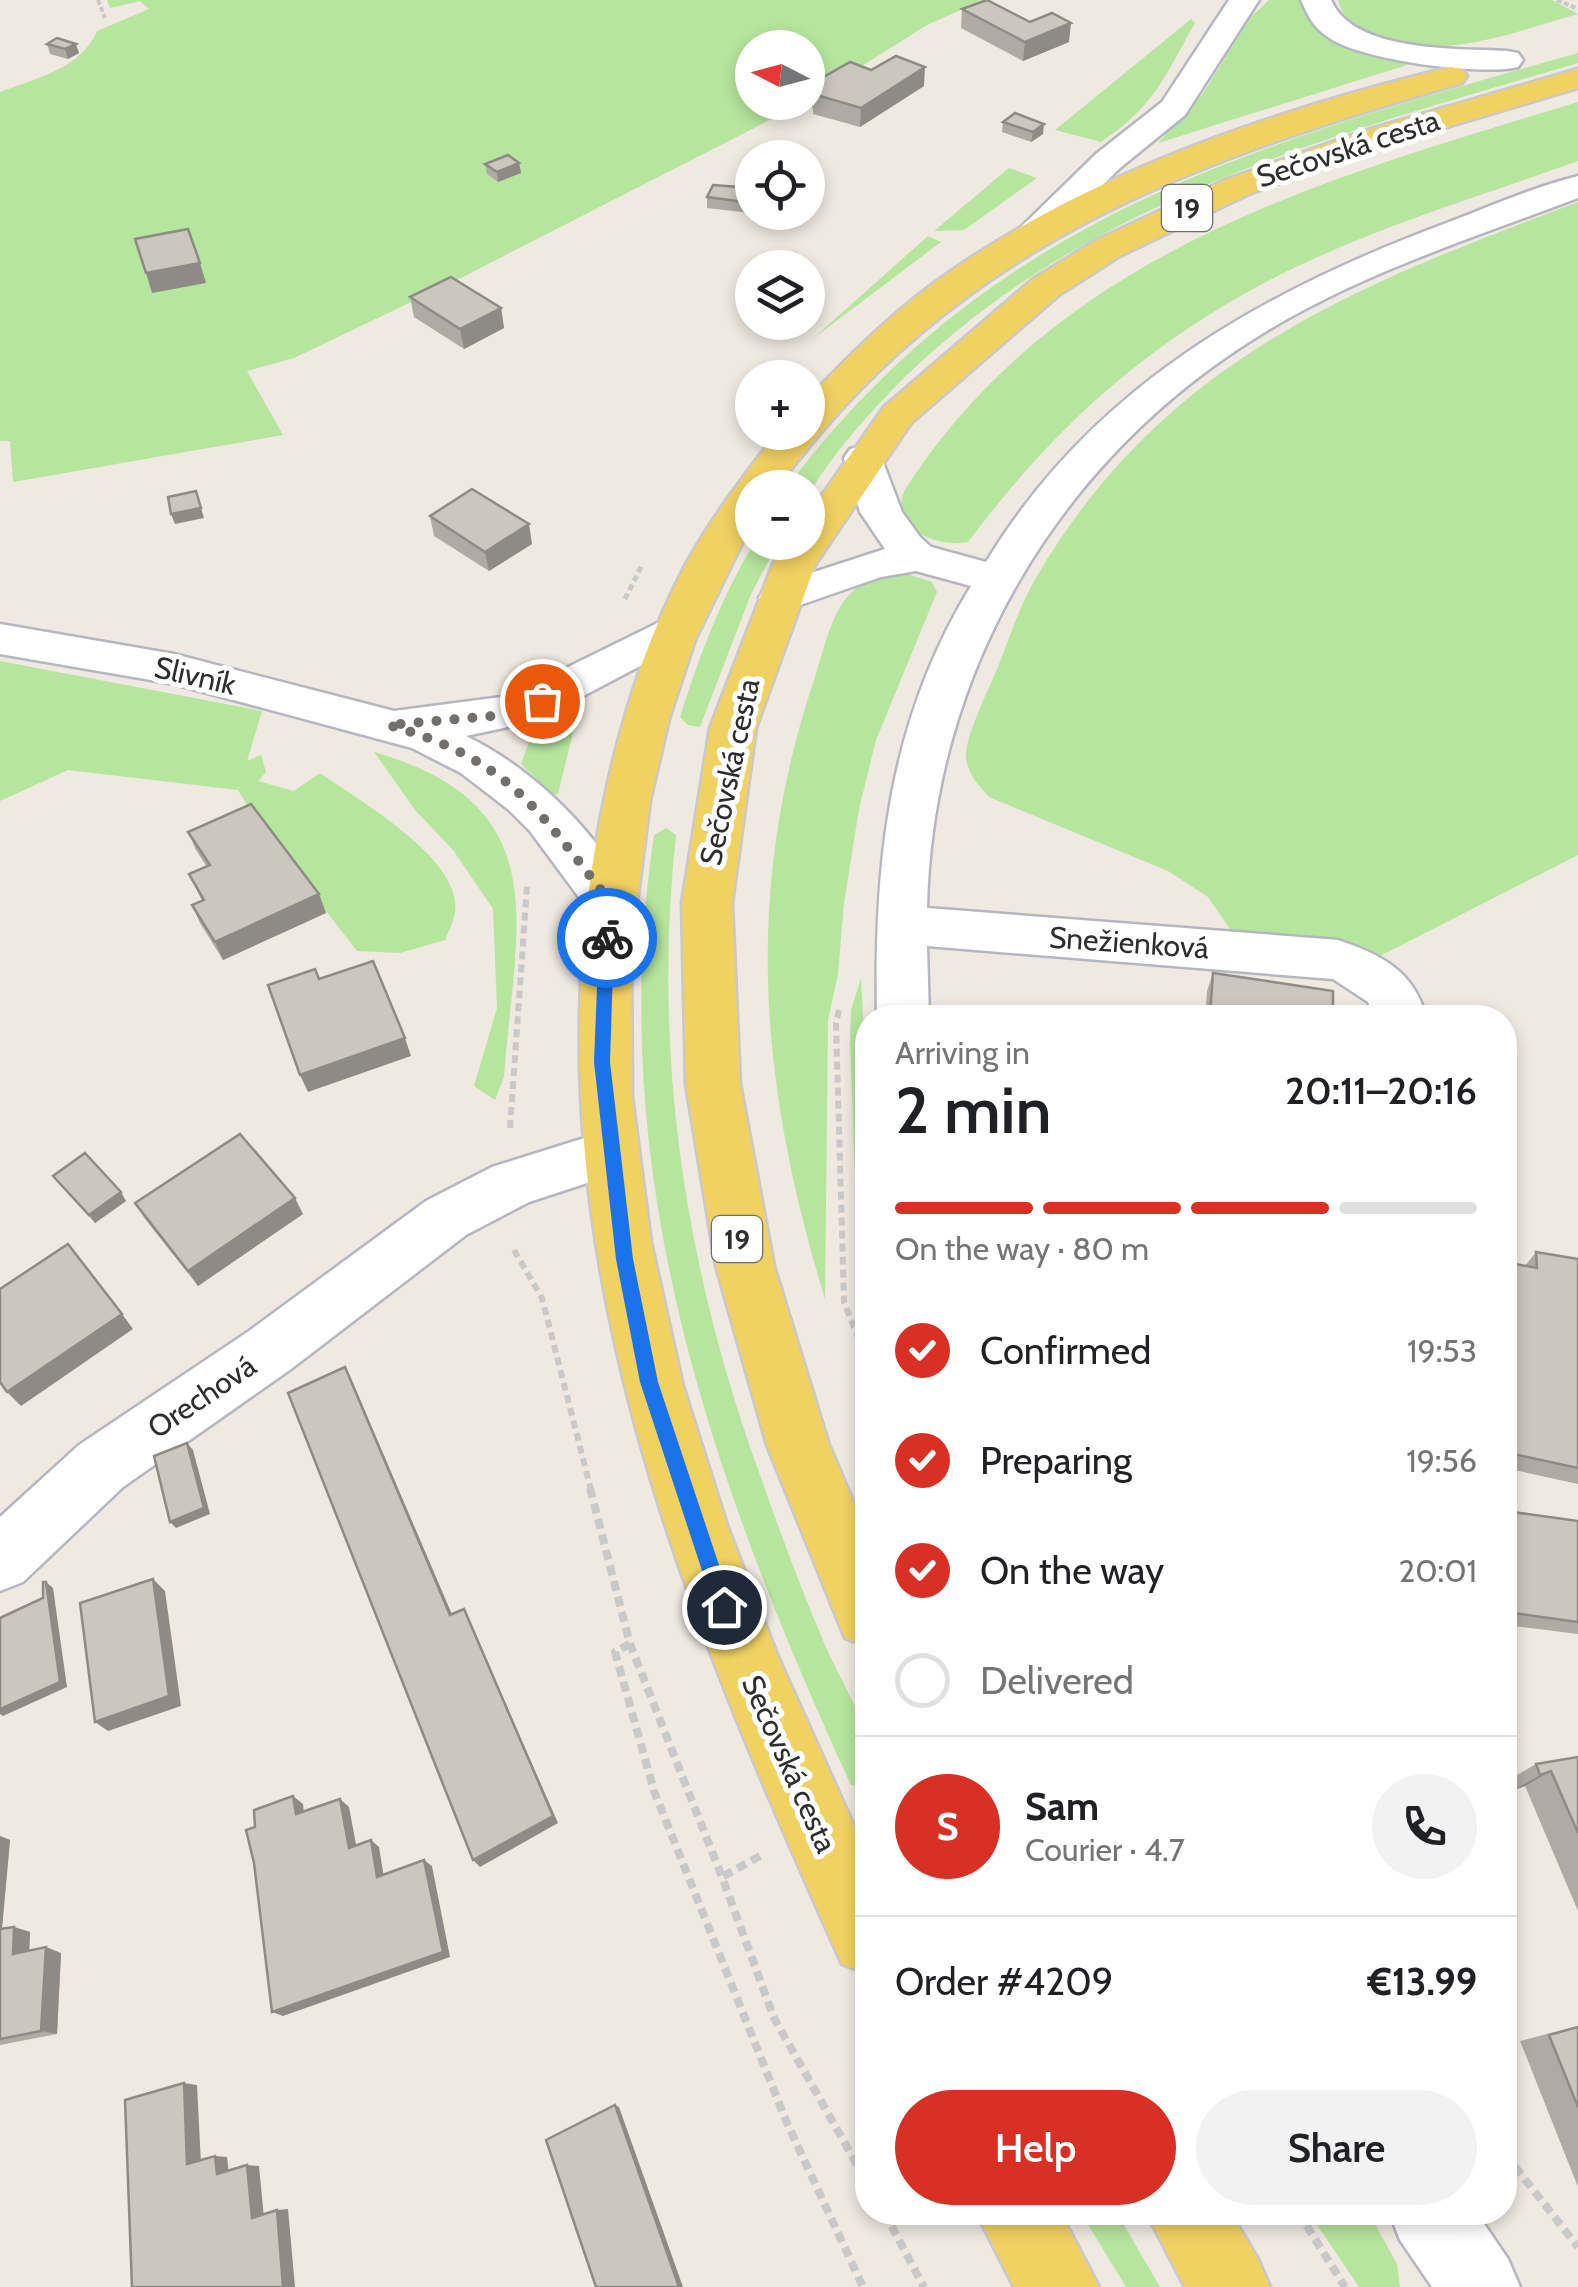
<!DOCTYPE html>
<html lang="en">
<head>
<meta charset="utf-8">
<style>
	:root { --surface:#fff; --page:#f2f2f2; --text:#202124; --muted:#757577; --line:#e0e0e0; --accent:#d93025 }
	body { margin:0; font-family:Cabin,sans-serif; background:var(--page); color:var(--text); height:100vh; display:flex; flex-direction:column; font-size:38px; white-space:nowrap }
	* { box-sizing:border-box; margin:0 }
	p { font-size:32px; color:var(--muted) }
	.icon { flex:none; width:55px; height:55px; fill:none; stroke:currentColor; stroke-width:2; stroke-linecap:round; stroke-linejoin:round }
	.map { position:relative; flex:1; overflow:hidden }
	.sheet { position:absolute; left:855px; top:1005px; width:662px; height:1220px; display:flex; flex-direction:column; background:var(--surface); border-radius:40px; box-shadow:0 5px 15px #0003 }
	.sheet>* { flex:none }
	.needle { width:65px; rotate:276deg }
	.tools { position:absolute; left:735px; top:30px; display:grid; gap:20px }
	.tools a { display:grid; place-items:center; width:90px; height:90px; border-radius:50%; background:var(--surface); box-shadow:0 5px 15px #0003; font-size:50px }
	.pin { position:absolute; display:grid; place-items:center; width:85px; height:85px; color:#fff; margin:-42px; border:5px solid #fff; border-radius:50%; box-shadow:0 2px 10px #0007 }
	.courier { position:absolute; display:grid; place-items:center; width:100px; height:100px; margin:-50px; border:8px solid #1a73e8; border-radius:50%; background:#fff; color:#222; box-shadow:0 2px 12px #0007 }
	.overview em { font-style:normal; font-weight:600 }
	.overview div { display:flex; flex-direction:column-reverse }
	.overview { display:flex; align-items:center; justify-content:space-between; height:170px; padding:0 40px }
	h1 { font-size:65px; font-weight:600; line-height:75px }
	.bar { display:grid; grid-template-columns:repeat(4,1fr); gap:15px 10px; align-content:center; height:120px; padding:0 40px }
	.bar i { height:12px; border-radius:8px; background:var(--line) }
	.bar .selected { background:var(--accent) }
	.bar p { grid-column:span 4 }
	.line { display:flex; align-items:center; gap:25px; padding:0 40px; border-top:2px solid var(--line) }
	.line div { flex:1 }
	.round { display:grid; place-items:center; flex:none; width:105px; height:105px; border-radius:52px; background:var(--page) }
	ol { padding:0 40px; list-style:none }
	li { display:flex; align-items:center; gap:30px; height:110px }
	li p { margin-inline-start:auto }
	li .icon { padding:10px; border-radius:50%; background:var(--accent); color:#fff; stroke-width:4 }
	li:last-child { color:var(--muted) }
	li i { width:55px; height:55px; border:5px solid var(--line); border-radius:50% }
	.button { display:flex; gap:20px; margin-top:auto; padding:20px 40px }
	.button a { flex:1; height:115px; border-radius:60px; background:var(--accent); color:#fff; font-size:40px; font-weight:600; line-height:115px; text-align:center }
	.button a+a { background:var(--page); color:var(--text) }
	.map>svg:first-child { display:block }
	.green { fill:#b6e59e }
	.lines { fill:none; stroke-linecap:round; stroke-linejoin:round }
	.minor-casing { stroke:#b4b7c1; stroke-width:5 }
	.primary-casing { stroke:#c9c9c9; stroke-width:5 }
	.path-far3 { stroke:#c9c9c9; stroke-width:4; stroke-dasharray:5 2.5; stroke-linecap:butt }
	.path-far2 { stroke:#c9c9c9; stroke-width:5; stroke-dasharray:6 4; stroke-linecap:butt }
	.path-far1 { stroke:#c9c9c9; stroke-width:6; stroke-dasharray:8 5; stroke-linecap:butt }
	.path { stroke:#c9c9c9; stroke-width:8; stroke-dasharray:10 6; stroke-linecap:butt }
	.minor { fill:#fff; fill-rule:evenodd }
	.primary { fill:#f2d163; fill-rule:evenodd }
	.wall { fill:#afaba4 }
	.shaded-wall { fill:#8e8b86 }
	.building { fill:#cbc7bf; stroke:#8e8b86; stroke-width:2.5 }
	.route { fill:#1a73e8 }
	.done { stroke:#726f6d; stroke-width:10; stroke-dasharray:0 18 }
	.labels { text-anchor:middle; stroke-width:10; stroke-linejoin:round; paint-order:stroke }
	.shield { fill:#fff; stroke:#6d6d6d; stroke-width:2.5 }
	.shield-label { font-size:28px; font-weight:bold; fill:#2e2e2e }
	.street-label { font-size:30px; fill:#2e2e2e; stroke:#fff }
</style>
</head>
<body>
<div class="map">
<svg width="1578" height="2287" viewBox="0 0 1578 2287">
	<rect width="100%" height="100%" fill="#efe9e1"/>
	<g class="green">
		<path d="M 107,0 L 983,0 L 927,25 L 808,100 L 808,48 L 752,48 L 752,102 L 803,103 L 451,283 L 294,358 L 247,371 L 283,435 L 13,482 L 10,441 L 0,441 L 0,92 C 36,78 81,69 97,31 L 149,9 L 140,1 L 110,8 Z"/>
		<path d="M 1269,0 L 1302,0 C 1302,43 1379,51 1407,65 L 1158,143 L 1202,95 L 1250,18 Z"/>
		<path d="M 1338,0 L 1552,0 L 1578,14 C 1513,32 1435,65 1369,33 C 1354,25 1342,17 1338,0 Z"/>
		<path d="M 1191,19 L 1195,23 C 1164,77 1156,105 1101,142 L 1055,130 Z"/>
		<path d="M 1578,53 L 1578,63 C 1337,134 1089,197 904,378 C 869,413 834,452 808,495 L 808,488 L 787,487 C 996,210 1262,143 1578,53 Z"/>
		<path d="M 1578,102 L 1578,161 C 1467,201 1348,235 1244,294 C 1129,359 1047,437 968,542 C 937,548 890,529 904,491 C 1058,251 1321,180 1578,102 Z"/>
		<path d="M 1009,168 L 1037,178 L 964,230 L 934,231 Z"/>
		<path d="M 1578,202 L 1578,855 L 1376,958 L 1329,940 L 1230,929 L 1208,897 L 1168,871 L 989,797 C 978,785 969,775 966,759 C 963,741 990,686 998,667 C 1010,637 1020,604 1037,576 C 1164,360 1354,286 1578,202 Z"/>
		<path d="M 928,236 L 941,242 L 811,340 L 818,334 Z"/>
		<path d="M 754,543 L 778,543 L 751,594 L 700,727 L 688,725 L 680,717 C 699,656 721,598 754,543 Z"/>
		<path d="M 904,573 L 932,582 L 937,592 L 876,740 L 859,809 L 844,903 L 838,974 L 828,1020 L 825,1299 C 760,1085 742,893 815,677 C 832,625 837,575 904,573 Z"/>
		<path d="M 0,661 L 262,711 L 247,761 L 261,755 L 266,772 L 258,781 L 294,791 L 320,773 C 357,799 451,853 455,902 C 457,916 450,928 445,940 L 400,953 L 357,951 L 258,823 L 238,790 L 68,770 L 0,801 Z"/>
		<path d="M 574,709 L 578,712 L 558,794 L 553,795 L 521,764 L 535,725 Z"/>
		<path d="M 374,752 C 559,805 515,925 504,1077 L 495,1100 L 474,1086 L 497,1008 L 493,909 L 453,850 L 416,811 Z"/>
		<path d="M 666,828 L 676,835 C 652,1053 685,1269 760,1475 C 780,1532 801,1589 825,1645 C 838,1674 856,1704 866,1734 C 871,1750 868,1771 867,1787 L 851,1785 C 712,1482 603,1173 654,835 Z"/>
		<path d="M 861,978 L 868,1107 L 867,1318 L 859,1297 L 850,1035 L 851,1010 Z"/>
		<path d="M 1081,2213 L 1117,2213 L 1160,2287 L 1126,2287 Z"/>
		<path d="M 1309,2213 L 1369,2213 L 1397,2264 L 1400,2287 L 1359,2287 Z"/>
	</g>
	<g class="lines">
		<g class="minor-casing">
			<g id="minor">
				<path d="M 1229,0 L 1259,0 L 1185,115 L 1120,168 L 1041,245 L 1029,249 L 1017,245 L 1011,238 L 1017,231 L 1096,154 L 1162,102 Z"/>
				<path d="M 1301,0 L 1331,0 C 1354,53 1457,48 1507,51 L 1518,53 L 1523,60 L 1518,67 C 1480,76 1359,60 1328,37 C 1313,27 1308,16 1301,0 Z"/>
				<path d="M 1578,176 L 1578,198 C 1472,238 1362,273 1265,332 C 1061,455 932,670 927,908 L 1338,940 C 1380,954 1415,971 1426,1018 L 1374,1018 L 1368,1002 L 1333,979 L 927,946 L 929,1018 L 877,1018 C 874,863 888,722 971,586 L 916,571 L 881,577 L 780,612 L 765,608 L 759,598 L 765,588 L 885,549 L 860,512 L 844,458 L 850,449 L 864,446 L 878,449 L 902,512 L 920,537 L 931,547 L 986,562 C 1093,386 1261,292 1449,222 C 1491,206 1534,187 1578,176 Z"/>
				<path d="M 676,614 L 691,619 L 698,629 L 691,639 L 536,721 L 466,736 C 536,770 597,833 635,902 L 628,915 L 610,921 L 592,915 L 530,831 L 509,810 L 461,773 L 412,748 L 174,684 L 0,654 L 0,624 L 174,654 L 394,711 L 509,696 Z"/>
				<path d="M 610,1130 L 630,1137 L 638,1153 L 630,1169 L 529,1202 L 466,1235 L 291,1369 L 123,1487 L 23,1582 L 0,1591 L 0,1517 L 79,1445 L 249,1331 L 426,1201 L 492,1167 Z"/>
				<path d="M 1389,2212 L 1476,2212 L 1508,2259 L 1520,2287 L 1432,2287 L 1400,2240 Z"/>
			</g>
		</g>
		<g class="primary-casing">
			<g id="primary">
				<path d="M 1451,67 L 1462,69 L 1467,76 L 1462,83 C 1182,164 955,246 777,488 L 752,488 L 752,523 L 695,640 L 669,719 L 650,801 L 631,950 L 632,1097 L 651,1242 L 683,1386 L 728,1528 L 778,1657 L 868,1857 L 868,1974 L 842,1964 C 686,1616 535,1258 592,868 C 608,763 635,661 685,566 C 711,518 744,476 777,432 L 808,432 L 808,399 C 846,358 885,320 930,286 C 1081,175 1271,111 1451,67 Z"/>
				<path d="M 1578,69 L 1578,88 L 1383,146 L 1249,194 L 1120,256 L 1059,295 L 911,423 L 815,565 L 756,728 L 732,903 L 740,1084 L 774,1266 L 829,1445 L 868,1536 L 868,1647 L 845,1638 L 767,1445 L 716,1266 L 686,1084 L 682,903 L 710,728 L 773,564 L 788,542 L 808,542 L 808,515 L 884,407 L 1033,279 L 1095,241 L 1225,180 L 1360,132 Z"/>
				<path d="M 976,2212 L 1060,2212 L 1099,2287 L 1014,2287 Z"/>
				<path d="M 1146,2212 L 1230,2212 L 1258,2259 L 1270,2287 L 1185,2287 Z"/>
			</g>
		</g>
		<g class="path-far3">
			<path d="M 98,0 L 105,18"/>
			<path d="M 1557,0 L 1578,9"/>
		</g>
		<path class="path-far2" d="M 625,599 L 642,565"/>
		<g class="path-far1">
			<path d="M 839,1010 L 836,1023 L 844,1302 L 868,1363"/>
			<path d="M 510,1128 L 527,886"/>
			<path d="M 514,1250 L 542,1298 L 591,1490"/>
		</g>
		<g class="path">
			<path d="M 590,1488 L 630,1644 L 722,1877"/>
			<path d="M 630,1644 L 615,1652 L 654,1791 L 787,2123 L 863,2287"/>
			<path d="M 760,1856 L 722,1877 L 774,2018 L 868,2184"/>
			<path d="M 1505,2154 L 1578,2247"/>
			<path d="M 884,2212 L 924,2287"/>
			<path d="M 1298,2212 L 1345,2287"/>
		</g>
		<use href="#minor" class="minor"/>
		<use href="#primary" class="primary"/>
	</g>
	<g class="wall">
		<path d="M 962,9 L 1069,42 L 1023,61 L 961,28 Z"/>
		<path d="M 47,44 L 79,53 L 68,59 L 50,54 Z"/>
		<path d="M 871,70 L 924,86 L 860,127 L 813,114 L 813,108 L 808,106 L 808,86 Z"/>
		<path d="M 1003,122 L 1043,134 L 1031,142 L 1002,132 Z"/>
		<path d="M 519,163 L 521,173 L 498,182 L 487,174 L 485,164 Z"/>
		<path d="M 752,188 L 752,212 L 760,212 L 759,214 L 707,208 L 707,197 Z"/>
		<path d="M 410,297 L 501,308 L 504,328 L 464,349 L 414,317 Z"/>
		<path d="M 430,516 L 532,544 L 489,571 L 434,536 Z"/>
		<path d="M 188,832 L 319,894 L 326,913 L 223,960 L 200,923 L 192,905 L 202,901 L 189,874 L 207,867 L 196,850 Z"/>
		<path d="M 1213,973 L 1333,1018 L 1205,1018 L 1207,991 Z"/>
		<path d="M 53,1176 L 126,1201 L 95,1223 Z"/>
		<path d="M 135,1203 L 303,1214 L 198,1286 L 145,1219 Z"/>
		<path d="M 1536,1252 L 1578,1259 L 1578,1484 L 1505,1468 L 1505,1262 L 1525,1266 Z"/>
		<path d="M 1505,1511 L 1578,1521 L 1578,1634 L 1505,1625 Z"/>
		<path d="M 1578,1757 L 1578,1911 L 1525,1786 L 1514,1790 L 1510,1779 L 1536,1764 Z"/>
		<path d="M 0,1836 L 10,1840 L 2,1929 L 14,1927 L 30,1932 L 29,1950 L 61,1953 L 57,2034 L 0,2045 Z"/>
		<path d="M 1578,2026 L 1578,2187 L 1520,2041 Z"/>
	</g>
	<g class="shaded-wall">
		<path d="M 1071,23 L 1069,42 L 1023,61 L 1025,42 Z"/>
		<path d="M 76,44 L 79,53 L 68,59 L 65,49 Z"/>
		<path d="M 925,67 L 924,86 L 860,127 L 861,108 Z"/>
		<path d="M 1044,124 L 1043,134 L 1031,142 L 1033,132 Z"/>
		<path d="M 519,163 L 521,173 L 498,182 L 497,172 Z"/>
		<path d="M 200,263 L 206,283 L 152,293 L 146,273 Z"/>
		<path d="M 501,308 L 504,328 L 464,349 L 460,329 Z"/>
		<path d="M 196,491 L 204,518 L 175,524 L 171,514 Z"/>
		<path d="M 529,524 L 532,544 L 489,571 L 485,552 Z"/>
		<path d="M 319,894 L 326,913 L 223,960 L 215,942 Z"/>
		<path d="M 405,1038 L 411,1056 L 308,1092 L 300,1075 Z"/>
		<path d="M 121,1192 L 126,1201 L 95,1223 L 89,1215 Z"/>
		<path d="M 295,1198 L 303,1214 L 198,1286 L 188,1271 Z"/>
		<path d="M 122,1314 L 133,1329 L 21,1406 L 7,1392 Z"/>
		<path d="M 345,1367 L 352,1381 L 457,1626 L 450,1615 Z"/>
		<path d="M 187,1443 L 193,1450 L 210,1514 L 176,1528 L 170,1522 Z"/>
		<path d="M 153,1579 L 165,1591 L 181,1706 L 108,1731 L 95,1722 Z"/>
		<path d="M 46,1582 L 53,1588 L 67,1687 L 3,1716 L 0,1714 L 0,1709 L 60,1682 Z"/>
		<path d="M 464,1609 L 558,1823 L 480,1867 L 473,1860 Z"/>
		<path d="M 1551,1771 L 1525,1786 L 1514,1790 L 1540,1775 Z"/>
		<path d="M 293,1796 L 303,1804 L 305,1822 L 296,1814 Z"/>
		<path d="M 340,1799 L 349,1807 L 358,1855 L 349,1848 Z"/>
		<path d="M 0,1836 L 10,1840 L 1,1938 L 0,1937 Z"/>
		<path d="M 371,1840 L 379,1847 L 385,1884 L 377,1877 Z"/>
		<path d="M 424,1860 L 432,1866 L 450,1957 L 283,2016 L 272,2012 Z"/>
		<path d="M 14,1927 L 30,1932 L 29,1959 L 13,1954 Z"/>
		<path d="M 46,1947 L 61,1953 L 57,2034 L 41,2031 Z"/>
		<path d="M 184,2083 L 197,2085 L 201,2164 L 187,2164 Z"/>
		<path d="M 615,2105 L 619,2107 L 683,2287 L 679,2287 Z"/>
		<path d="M 215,2156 L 227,2157 L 229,2174 L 217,2174 Z"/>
		<path d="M 247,2165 L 259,2166 L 264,2218 L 252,2218 Z"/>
		<path d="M 288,2209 L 295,2287 L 283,2287 L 277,2210 Z"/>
	</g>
	<g class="building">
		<path d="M 987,0 L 1030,22 L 1052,13 L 1071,23 L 1025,42 L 962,9 Z"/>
		<path d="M 57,38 L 76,44 L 65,49 L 47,44 Z"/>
		<path d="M 896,56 L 925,67 L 861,108 L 813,94 L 815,89 L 808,86 L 850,62 L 871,70 Z"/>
		<path d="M 1015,113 L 1044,124 L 1033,132 L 1003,122 Z"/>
		<path d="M 508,155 L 519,163 L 497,172 L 485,164 Z"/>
		<path d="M 713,185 L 752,188 L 752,203 L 707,197 Z"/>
		<path d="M 188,229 L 200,263 L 146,273 L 135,239 Z"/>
		<path d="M 451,277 L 501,308 L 460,329 L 410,297 Z"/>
		<path d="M 472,489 L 529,524 L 485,552 L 430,516 Z"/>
		<path d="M 196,491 L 201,508 L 171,514 L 168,497 Z"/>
		<path d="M 251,804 L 319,894 L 215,942 L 192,905 L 204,900 L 189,874 L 210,865 L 188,832 Z"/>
		<path d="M 373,961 L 405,1038 L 300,1075 L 268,985 L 315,969 L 319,979 Z"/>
		<path d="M 1213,973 L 1333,991 L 1333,1018 L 1210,1016 Z"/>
		<path d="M 240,1134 L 295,1198 L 188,1271 L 135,1203 Z"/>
		<path d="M 85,1153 L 121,1192 L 89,1215 L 53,1176 Z"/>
		<path d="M 68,1244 L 122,1314 L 7,1392 L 0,1382 L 0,1289 Z"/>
		<path d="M 1536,1252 L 1578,1259 L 1578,1468 L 1509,1453 L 1505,1262 L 1537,1268 Z"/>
		<path d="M 345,1367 L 450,1615 L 464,1609 L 553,1816 L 473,1860 L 288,1393 Z"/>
		<path d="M 187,1443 L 204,1508 L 170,1522 L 154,1456 Z"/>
		<path d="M 1505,1511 L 1578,1521 L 1578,1622 L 1506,1612 Z"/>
		<path d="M 153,1579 L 169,1696 L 95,1722 L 80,1603 Z"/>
		<path d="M 43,1582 L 46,1582 L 60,1682 L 0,1709 L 0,1618 L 43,1598 Z"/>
		<path d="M 1578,1757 L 1578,1833 L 1551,1771 L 1540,1775 L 1536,1764 Z"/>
		<path d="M 293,1796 L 296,1814 L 340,1799 L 349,1848 L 371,1840 L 377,1877 L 424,1860 L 443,1952 L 272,2012 L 254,1863 L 246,1830 L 255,1827 L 254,1810 Z"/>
		<path d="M 14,1927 L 13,1954 L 46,1947 L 41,2031 L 0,2039 L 0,1929 Z"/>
		<path d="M 1578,2027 L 1578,2107 L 1549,2035 Z"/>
		<path d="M 184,2083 L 187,2164 L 215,2156 L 217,2174 L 247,2165 L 252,2218 L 277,2210 L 283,2287 L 132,2287 L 125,2100 Z"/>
		<path d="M 615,2105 L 679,2287 L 596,2287 L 546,2140 Z"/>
	</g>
	<path class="route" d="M 607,932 L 614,938 L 610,1062 L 633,1259 L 658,1382 L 733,1607 L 724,1617 L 714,1607 L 640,1382 L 616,1259 L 594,1062 L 599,938 Z"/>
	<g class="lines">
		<path class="done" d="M 542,701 L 494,716 L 388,725 C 507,758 538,809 610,902 L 607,938"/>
	</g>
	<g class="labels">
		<g class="shield">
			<rect x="1162" y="185" width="50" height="46" rx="8"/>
			<rect x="712" y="1216" width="50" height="46" rx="8"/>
		</g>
		<g class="shield-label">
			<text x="1187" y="218">19</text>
			<text x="737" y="1249">19</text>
		</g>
		<g class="street-label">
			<text transform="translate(1348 149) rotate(-18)" y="10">Sečovská cesta</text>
			<text transform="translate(195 676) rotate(13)" y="10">Slivník</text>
			<text transform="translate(730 772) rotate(-78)" y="10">Sečovská cesta</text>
			<text transform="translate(1129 943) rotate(4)" y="10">Snežienková</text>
			<text transform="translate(202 1397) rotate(-34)" y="10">Orechová</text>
			<text transform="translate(789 1764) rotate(66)" y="10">Sečovská cesta</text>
		</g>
	</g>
</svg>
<div class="tools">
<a><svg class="needle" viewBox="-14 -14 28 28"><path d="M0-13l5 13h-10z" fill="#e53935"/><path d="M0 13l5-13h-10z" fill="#757577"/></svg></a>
<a><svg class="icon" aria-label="locate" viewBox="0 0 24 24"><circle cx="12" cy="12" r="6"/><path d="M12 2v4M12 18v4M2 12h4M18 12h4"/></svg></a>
<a><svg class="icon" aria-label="layers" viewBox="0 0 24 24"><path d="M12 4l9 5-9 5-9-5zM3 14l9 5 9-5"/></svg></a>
<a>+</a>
<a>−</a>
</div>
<div class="pin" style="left:542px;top:701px;background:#ea580c"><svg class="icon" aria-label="bag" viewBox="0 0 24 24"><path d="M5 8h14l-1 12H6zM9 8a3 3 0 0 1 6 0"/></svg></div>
<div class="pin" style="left:724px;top:1607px;background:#1f2937"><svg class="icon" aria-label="home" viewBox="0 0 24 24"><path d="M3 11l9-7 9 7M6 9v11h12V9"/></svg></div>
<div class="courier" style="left:607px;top:938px"><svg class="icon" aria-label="bike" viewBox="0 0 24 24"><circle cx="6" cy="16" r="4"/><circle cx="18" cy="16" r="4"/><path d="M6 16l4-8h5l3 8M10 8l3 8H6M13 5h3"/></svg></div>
<section class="sheet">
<div class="overview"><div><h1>2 min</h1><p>Arriving in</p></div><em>20:11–20:16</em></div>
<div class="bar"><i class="selected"></i><i class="selected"></i><i class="selected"></i><i></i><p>On the way · 80 m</p></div>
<ol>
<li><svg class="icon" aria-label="check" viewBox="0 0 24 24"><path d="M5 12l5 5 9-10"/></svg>Confirmed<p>19:53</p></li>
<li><svg class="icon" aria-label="check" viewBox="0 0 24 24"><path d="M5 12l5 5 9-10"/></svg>Preparing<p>19:56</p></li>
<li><svg class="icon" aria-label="check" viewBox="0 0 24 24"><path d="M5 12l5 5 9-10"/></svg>On the way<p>20:01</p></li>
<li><i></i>Delivered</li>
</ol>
<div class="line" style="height:180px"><b class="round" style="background:var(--accent);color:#fff">S</b><div><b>Sam</b><p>Courier · 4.7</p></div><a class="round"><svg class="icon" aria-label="phone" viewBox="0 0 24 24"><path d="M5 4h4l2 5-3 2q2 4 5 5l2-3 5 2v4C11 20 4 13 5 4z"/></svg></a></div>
<div class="line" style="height:130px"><div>Order #4209</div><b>€13.99</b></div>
<div class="button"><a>Help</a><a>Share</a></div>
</section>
</div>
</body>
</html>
